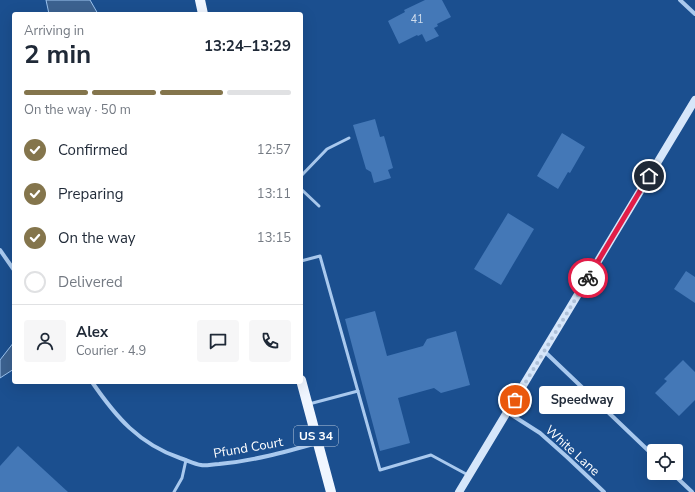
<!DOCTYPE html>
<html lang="en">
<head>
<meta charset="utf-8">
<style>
	:root { --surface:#fff; --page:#f6f6f7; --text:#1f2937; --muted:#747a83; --line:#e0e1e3; --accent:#84754c }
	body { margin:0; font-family:"Nunito Sans",sans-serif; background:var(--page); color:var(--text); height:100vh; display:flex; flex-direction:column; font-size:15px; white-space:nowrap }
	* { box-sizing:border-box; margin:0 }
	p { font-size:13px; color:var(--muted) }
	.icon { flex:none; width:22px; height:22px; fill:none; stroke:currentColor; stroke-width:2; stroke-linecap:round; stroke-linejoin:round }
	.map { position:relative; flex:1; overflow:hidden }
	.side { position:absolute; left:12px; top:12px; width:291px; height:372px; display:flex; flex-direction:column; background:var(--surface); border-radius:4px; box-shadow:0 4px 16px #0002 }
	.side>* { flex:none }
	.fabs { position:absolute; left:647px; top:444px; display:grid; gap:8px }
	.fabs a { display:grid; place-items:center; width:36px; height:36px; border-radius:4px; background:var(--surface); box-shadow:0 4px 16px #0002; font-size:20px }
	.pin { position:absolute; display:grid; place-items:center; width:34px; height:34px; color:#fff; margin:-17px; border:2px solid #fff; border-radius:50%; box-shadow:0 1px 4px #0007 }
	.courier { position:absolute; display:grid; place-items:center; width:40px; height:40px; margin:-20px; border:3px solid #e11d48; border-radius:50%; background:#fff; color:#222; box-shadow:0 1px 5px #0007 }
	.bubble { position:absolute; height:28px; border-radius:4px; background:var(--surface); box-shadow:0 4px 16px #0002; font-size:13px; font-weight:700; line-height:28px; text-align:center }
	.headline em { font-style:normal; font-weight:700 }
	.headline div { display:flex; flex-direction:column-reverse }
	.headline { display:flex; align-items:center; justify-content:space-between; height:68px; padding:0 12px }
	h1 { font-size:26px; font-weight:700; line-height:30px }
	.bar { display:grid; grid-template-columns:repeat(4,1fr); gap:6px 4px; align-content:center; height:48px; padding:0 12px }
	.bar i { height:5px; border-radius:3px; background:var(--line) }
	.bar .current { background:var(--accent) }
	.bar p { grid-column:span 4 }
	.line { display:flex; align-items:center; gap:10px; padding:0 12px; border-top:1px solid var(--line) }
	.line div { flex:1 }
	.round { display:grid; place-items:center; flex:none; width:42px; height:42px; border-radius:4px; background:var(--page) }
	ol { padding:0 12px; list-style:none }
	li { display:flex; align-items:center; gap:12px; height:44px }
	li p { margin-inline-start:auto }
	li .icon { padding:4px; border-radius:50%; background:var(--accent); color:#fff; stroke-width:4 }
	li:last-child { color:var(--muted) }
	li i { width:22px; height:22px; border:2px solid var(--line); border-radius:50% }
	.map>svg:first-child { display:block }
	.water { fill:#3c6290; stroke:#9cc4f0 }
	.building { fill:#4478b7 }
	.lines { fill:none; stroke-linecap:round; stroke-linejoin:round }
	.service { stroke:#a9c9ee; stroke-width:3 }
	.minor { stroke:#a9c9ee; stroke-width:4 }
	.secondary { stroke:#d6e6fa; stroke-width:8 }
	.primary { stroke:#f0f6ff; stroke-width:10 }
	.done { stroke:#afc1d8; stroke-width:4; stroke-dasharray:0 7.2 }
	.route { stroke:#e11d48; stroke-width:5 }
	.labels { text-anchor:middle; stroke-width:3; stroke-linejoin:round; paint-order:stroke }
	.number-label { font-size:11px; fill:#d0dded }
	.shield { fill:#1b4f8f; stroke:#bbcadd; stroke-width:1 }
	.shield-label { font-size:12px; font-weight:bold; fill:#fff }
	.street-label { font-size:13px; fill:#fff; stroke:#1b4f8f }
</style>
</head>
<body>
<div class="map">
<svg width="695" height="492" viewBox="0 0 695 492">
	<rect width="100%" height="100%" fill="#1b4f8f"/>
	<g class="water">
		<path d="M 46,0 L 90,0 L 98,14 L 49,14 Z"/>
		<path d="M 14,342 L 14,369 L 0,378 L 0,360 Z"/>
	</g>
	<g class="building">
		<path d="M 425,0 L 442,0 L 451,17 L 437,24 L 438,26 L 434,28 L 439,36 L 426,42 L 422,34 L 418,36 L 417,35 L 399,44 L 388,21 L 405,12 L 404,10 Z"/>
		<path d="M 375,119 L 380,137 L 384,136 L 393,168 L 388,170 L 391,178 L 374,183 L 371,172 L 366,169 L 353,125 Z"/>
		<path d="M 562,133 L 585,147 L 570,173 L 568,172 L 558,189 L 537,176 Z"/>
		<path d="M 508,213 L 534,229 L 501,285 L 474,269 Z"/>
		<path d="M 686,271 L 695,277 L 695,303 L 674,289 Z"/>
		<path d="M 375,311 L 387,356 L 423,346 L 427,339 L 456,331 L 470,385 L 441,393 L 434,388 L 398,398 L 410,443 L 380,451 L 345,319 Z"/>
		<path d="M 683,360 L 695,372 L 695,400 L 679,416 L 655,393 L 667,381 L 664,379 Z"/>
		<path d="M 18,446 L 68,492 L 0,492 L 0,466 Z"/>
	</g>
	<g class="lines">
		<g class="service">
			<path d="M 301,176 L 327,149 L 349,138"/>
			<path d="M 301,189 L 319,206"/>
			<path d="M 301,261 L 320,256 L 380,470 L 431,455 L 468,475"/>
			<path d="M 200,382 L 204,382"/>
			<path d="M 309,404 L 358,391"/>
			<path d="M 174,492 L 182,478 L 186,460"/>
		</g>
		<g class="minor">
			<path d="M 680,0 L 695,14"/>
			<path d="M 0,250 L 14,270"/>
			<path d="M 544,351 L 654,456"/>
			<path d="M 92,382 C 116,417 139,444 180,458 C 187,460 194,464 201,465 C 206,466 213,464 219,464 C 253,461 285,452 317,443"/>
			<path d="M 507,412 L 540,433 L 567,457 L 604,492"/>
			<path d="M 672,473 L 692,492"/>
		</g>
		<path class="secondary" d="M 459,492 L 695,100"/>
		<g class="primary">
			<path d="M 200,0 L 203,14"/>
			<path d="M 301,380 L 331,492"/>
		</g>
	</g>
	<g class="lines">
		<path class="done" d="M 515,400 L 588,278"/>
		<path class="route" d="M 588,278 L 649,176"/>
	</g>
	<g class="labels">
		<g class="number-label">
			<text x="417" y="23">41</text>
		</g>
		<rect class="shield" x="294" y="426" width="44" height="20" rx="3"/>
		<g class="shield-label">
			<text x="316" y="440">US 34</text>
		</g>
		<g class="street-label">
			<text transform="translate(248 447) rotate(-10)" y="5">Pfund Court</text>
			<text transform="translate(573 450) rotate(42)" y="5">White Lane</text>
		</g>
	</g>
</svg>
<div class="fabs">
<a><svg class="icon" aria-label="locate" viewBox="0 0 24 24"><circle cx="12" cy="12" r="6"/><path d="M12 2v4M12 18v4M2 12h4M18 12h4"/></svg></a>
</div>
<div class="pin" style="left:515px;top:400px;background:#ea580c"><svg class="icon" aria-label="bag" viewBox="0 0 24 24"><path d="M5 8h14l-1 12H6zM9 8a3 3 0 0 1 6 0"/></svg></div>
<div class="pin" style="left:649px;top:176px;background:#1f2937"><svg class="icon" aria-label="home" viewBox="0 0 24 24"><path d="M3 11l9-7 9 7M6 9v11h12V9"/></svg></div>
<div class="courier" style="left:588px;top:278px"><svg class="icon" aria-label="bike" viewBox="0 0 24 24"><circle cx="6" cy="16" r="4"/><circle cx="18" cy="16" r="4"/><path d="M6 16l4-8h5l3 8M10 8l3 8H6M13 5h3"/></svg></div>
<div class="bubble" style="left:539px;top:386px;width:86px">Speedway</div>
<section class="side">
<div class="headline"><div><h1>2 min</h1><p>Arriving in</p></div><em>13:24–13:29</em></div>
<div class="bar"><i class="current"></i><i class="current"></i><i class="current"></i><i></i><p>On the way · 50 m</p></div>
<ol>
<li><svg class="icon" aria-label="check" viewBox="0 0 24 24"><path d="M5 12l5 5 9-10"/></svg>Confirmed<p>12:57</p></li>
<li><svg class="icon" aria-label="check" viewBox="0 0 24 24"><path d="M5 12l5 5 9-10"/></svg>Preparing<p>13:11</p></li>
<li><svg class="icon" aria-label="check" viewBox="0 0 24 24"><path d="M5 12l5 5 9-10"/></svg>On the way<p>13:15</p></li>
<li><i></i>Delivered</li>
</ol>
<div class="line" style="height:72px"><a class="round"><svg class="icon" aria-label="person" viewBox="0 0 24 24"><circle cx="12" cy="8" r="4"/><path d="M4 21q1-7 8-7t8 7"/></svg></a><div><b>Alex</b><p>Courier · 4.9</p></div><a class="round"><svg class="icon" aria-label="chat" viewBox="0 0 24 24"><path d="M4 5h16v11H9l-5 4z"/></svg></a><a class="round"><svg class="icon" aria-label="phone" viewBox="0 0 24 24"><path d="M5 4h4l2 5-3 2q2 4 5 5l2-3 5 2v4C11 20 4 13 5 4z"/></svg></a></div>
</section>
</div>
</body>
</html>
